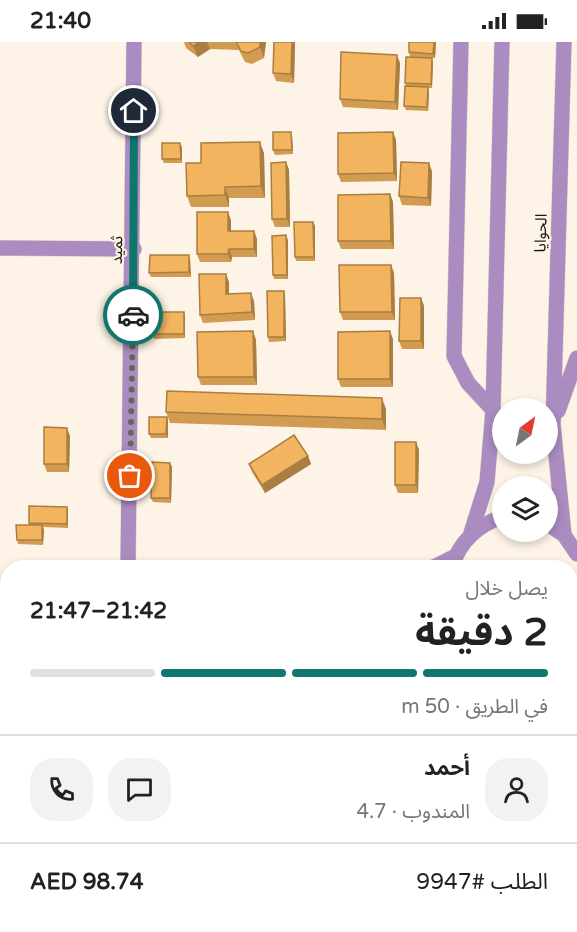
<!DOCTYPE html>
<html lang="ar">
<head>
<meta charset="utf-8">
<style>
	:root { --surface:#fff; --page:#f2f2f2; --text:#222; --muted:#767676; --line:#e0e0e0; --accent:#0f766e }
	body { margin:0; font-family:"Varela Round","Noto Sans Arabic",sans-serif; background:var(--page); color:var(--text); direction:rtl; height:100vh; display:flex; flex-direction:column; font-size:22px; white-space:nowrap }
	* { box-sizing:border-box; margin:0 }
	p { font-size:20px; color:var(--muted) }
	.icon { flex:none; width:33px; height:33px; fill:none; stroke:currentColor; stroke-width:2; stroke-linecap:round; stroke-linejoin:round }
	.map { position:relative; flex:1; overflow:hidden; direction:ltr }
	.sheet { position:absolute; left:0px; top:518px; width:578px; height:374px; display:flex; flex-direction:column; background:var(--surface); border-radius:24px 24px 0 0; box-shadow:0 3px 9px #0003; direction:rtl }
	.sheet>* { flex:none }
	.needle { width:39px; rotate:33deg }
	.tools { position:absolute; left:492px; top:356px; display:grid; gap:12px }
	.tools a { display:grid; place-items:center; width:66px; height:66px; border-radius:50%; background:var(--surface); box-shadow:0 3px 9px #0003; font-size:30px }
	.pin { position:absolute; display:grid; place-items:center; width:51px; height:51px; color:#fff; margin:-26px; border:3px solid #fff; border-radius:50%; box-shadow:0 2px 6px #0007 }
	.courier { position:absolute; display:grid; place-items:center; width:60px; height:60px; margin:-30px; border:4px solid #0f766e; border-radius:50%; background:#fff; color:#222; box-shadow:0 2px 8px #0007 }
	.summary em { font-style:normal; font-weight:700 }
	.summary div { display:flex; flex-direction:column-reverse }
	.summary { display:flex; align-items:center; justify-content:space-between; height:102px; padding:0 30px }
	h1 { font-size:39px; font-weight:700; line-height:45px }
	.bar { display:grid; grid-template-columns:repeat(4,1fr); gap:9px 6px; align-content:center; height:72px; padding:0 30px }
	.bar i { height:8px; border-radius:4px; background:var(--line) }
	.bar .active { background:var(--accent) }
	.bar p { grid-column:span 4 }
	.line { display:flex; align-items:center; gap:15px; padding:0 30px; border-top:2px solid var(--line) }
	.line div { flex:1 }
	.round { display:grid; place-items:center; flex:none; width:63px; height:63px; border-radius:24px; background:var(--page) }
	.status { display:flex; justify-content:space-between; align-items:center; height:42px; padding:0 30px; background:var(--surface); direction:ltr }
	.status svg { height:16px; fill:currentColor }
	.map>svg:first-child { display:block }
	.built { fill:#fcead4 }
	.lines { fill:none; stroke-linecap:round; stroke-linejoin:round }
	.minor-casing { stroke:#d9cfc3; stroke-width:16 }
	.major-casing { stroke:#d9cfc3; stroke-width:16 }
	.minor { stroke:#ab8cc1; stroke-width:15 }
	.major { stroke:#6d3091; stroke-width:15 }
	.wall { fill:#d19b52 }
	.shaded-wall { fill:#aa7e42 }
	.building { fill:#f3b45f; stroke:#aa7e42; stroke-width:1.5 }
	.done { stroke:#6a635a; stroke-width:6; stroke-dasharray:0 10.8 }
	.route { stroke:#0f766e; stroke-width:8 }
	.labels { text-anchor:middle; stroke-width:4.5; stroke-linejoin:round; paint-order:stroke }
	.street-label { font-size:16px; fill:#1b150e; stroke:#fdf3e6 }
</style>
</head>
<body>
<div class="status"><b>21:40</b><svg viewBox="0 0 49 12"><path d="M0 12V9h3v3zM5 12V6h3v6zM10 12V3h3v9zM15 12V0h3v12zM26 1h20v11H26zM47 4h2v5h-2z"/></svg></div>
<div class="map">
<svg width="577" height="890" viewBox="0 0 577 890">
	<rect width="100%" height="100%" fill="#fdf3e6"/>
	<path class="built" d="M 0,562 L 7,562 L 8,842 L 0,842 Z"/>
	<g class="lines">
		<g class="minor-casing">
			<g id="minor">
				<path d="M 461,0 L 454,314 L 468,341 L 493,368"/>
				<path d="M 564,0 L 553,383 L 564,493"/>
				<path d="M 0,206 L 134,207"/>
				<path d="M 558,369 L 577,316"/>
				<path d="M 548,482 L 564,493 L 577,512"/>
				<path d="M 471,491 L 487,440 L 493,368 L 502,0"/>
				<path d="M 128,525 L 134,0"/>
				<path d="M 434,525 L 454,515"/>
				<path d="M 452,525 C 459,500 478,483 502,475"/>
				<path d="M 0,548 L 8,548"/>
				<path d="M 570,583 L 577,571"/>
				<path d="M 570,802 L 577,809"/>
			</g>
		</g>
		<g class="major-casing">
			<g id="major">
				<path d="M 570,860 L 577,860"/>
				<path d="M 0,861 L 8,861"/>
			</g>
		</g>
		<use href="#minor" class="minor"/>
		<use href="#major" class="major"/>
	</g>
	<g class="wall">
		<path d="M 184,0 L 266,0 L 264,16 L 252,22 L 245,20 L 239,8 L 210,7 L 198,15 L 186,6 Z"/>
		<path d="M 274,0 L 295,0 L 294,41 L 276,39 L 273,31 Z"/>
		<path d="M 436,0 L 435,16 L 410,15 L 409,10 Z"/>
		<path d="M 433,20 L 432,46 L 428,46 L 429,50 L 428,69 L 406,68 L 404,64 L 406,44 L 405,41 Z"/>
		<path d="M 400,21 L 398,68 L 343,65 L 340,57 Z"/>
		<path d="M 393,90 L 396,98 L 397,139 L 341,140 L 338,132 Z"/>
		<path d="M 292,94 L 293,112 L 275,113 L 273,108 Z"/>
		<path d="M 182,105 L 182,121 L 164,121 L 162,117 Z"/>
		<path d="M 264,111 L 265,156 L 229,156 L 229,165 L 191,165 L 187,154 L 201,121 Z"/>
		<path d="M 286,120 L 289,128 L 290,185 L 275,185 L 272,177 Z"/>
		<path d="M 432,129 L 431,164 L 402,163 L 399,154 Z"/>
		<path d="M 390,152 L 393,160 L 394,207 L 341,207 L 338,199 Z"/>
		<path d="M 231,178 L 231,189 L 254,189 L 257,197 L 257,215 L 232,215 L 231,220 L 200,220 L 197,212 Z"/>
		<path d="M 313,180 L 315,184 L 315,219 L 296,219 L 295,215 Z"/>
		<path d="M 288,198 L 288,237 L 274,237 L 273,233 Z"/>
		<path d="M 190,217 L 191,235 L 151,235 L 149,231 Z"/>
		<path d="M 391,223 L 394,231 L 395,278 L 343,278 L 340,270 Z"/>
		<path d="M 229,240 L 229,252 L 254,259 L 255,278 L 203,281 L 200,273 Z"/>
		<path d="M 285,253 L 286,299 L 269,300 L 268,295 Z"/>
		<path d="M 421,256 L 424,264 L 424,307 L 402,307 L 399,299 Z"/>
		<path d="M 185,274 L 185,296 L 154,297 L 152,292 Z"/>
		<path d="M 253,289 L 256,298 L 257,343 L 201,343 L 198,335 Z"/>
		<path d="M 393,297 L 393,345 L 341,345 L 338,337 Z"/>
		<path d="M 386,367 L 386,388 L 170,381 L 166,370 Z"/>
		<path d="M 167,375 L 168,379 L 168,396 L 151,396 L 149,392 Z"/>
		<path d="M 70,394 L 69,430 L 47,430 L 44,422 Z"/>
		<path d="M 416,400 L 419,408 L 418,451 L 398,451 L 395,443 Z"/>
		<path d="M 308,414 L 311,422 L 265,451 L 252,430 L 249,422 Z"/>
		<path d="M 170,421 L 172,425 L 171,461 L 153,460 L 151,456 Z"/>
		<path d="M 67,465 L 68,469 L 68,486 L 43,485 L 44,488 L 43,503 L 18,502 L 17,498 L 29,483 L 29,481 Z"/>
		<rect x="0" y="569" width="8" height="110"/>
	</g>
	<g class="shaded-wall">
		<path d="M 199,0 L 207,0 L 210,7 L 198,15 L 193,4 Z"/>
		<path d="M 260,0 L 266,0 L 264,16 L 260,5 Z"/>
		<path d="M 292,0 L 295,0 L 294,41 L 291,32 Z"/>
		<path d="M 434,0 L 436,0 L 435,16 L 433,12 Z"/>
		<path d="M 397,13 L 400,21 L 398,68 L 395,60 Z"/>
		<path d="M 432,16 L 433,20 L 432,46 L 431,42 Z"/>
		<path d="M 428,45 L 429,50 L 428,69 L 427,65 Z"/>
		<path d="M 291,90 L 292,94 L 293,112 L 292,108 Z"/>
		<path d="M 393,90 L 396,98 L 397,139 L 394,131 Z"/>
		<path d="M 260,100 L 264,111 L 265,156 L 261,144 Z"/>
		<path d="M 180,101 L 182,105 L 182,121 L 181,117 Z"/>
		<path d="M 286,120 L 289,128 L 290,185 L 287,177 Z"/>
		<path d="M 429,121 L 432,129 L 431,164 L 428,156 Z"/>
		<path d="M 225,145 L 229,156 L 229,165 L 225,153 Z"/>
		<path d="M 390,152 L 393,160 L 394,207 L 391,199 Z"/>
		<path d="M 228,170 L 231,178 L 231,197 L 228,189 Z"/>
		<path d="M 313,180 L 315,184 L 315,219 L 314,215 Z"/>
		<path d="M 254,189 L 257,197 L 257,215 L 254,207 Z"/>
		<path d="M 286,193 L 288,198 L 288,237 L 287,233 Z"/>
		<path d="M 229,207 L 232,215 L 231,220 L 228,212 Z"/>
		<path d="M 189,213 L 190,217 L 191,235 L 189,230 Z"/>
		<path d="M 391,223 L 394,231 L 395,278 L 392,270 Z"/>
		<path d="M 226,232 L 229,240 L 229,260 L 226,252 Z"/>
		<path d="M 284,249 L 285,253 L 286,299 L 284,295 Z"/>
		<path d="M 251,251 L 254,259 L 255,278 L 252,270 Z"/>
		<path d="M 421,256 L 424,264 L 424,307 L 421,299 Z"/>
		<path d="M 184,270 L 185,274 L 185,296 L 184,292 Z"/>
		<path d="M 253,289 L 256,298 L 257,343 L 254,335 Z"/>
		<path d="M 390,289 L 393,297 L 393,345 L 390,337 Z"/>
		<path d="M 382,356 L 386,367 L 386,388 L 382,377 Z"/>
		<path d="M 167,375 L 168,379 L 168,396 L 166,392 Z"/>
		<path d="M 67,386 L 70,394 L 69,430 L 67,422 Z"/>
		<path d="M 416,400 L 419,408 L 418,451 L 416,443 Z"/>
		<path d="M 308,414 L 311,422 L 265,451 L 262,443 Z"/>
		<path d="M 170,421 L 172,425 L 171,461 L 170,456 Z"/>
		<path d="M 67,465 L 68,469 L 68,486 L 67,482 Z"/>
		<path d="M 42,483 L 44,488 L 43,503 L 42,498 Z"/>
	</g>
	<g class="building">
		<path d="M 189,0 L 199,0 L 193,4 Z"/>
		<path d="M 236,0 L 260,0 L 260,5 L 248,11 L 241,9 Z"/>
		<path d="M 274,0 L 292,0 L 291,32 L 273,31 Z"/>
		<path d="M 409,0 L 434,0 L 433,12 L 409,10 Z"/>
		<path d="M 341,10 L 397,13 L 395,60 L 340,57 Z"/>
		<path d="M 406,15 L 432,16 L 431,42 L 405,41 Z"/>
		<path d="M 405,44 L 428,45 L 427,65 L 404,64 Z"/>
		<path d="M 273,90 L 291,90 L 292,108 L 273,108 Z"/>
		<path d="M 393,90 L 394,131 L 338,132 L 338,91 Z"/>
		<path d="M 260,100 L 261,144 L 225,145 L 225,153 L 187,154 L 186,121 L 201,121 L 201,101 Z"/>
		<path d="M 162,101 L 180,101 L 181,117 L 162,117 Z"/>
		<path d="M 286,120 L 287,177 L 272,177 L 271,121 Z"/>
		<path d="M 401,120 L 429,121 L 428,156 L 399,154 Z"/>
		<path d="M 390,152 L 391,199 L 338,199 L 338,153 Z"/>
		<path d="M 197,170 L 228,170 L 228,189 L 254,189 L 254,207 L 229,207 L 228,212 L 197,212 Z"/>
		<path d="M 294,180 L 313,180 L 314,215 L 295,215 Z"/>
		<path d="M 286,193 L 287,233 L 273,233 L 272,194 Z"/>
		<path d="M 150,213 L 189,213 L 189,230 L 149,231 Z"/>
		<path d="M 339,223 L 391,223 L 392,270 L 340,270 Z"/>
		<path d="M 199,232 L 226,232 L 226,252 L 251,251 L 252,270 L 200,273 Z"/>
		<path d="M 267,249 L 284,249 L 284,295 L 268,295 Z"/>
		<path d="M 400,256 L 421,256 L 421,299 L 399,299 Z"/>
		<rect x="152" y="270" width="32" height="22"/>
		<path d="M 253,289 L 254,335 L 198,335 L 197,290 Z"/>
		<path d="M 390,289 L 390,337 L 338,337 L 338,290 Z"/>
		<path d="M 167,349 L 382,356 L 382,377 L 166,370 Z"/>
		<path d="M 149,375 L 167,375 L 166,392 L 149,392 Z"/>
		<path d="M 44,385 L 67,386 L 67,422 L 44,422 Z"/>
		<path d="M 294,393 L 308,414 L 262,443 L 249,422 Z"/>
		<rect x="395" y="400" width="21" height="43"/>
		<path d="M 152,420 L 170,421 L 170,456 L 151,456 Z"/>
		<path d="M 29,464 L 67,465 L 67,482 L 29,481 Z"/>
		<path d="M 16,483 L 42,483 L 42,498 L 17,498 Z"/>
		<rect x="0" y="569" width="8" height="96"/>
	</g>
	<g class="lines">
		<path class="done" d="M 130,434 L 133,273"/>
		<path class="route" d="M 133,273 L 134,69"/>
	</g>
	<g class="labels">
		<g class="street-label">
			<text transform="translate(540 191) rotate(-88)" y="6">الحوايا</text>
			<text transform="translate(116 208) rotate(-89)" y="6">ثميد</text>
		</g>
	</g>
</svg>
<div class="tools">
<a><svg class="needle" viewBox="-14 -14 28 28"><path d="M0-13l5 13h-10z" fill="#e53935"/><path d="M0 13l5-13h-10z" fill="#767676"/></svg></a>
<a><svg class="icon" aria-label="layers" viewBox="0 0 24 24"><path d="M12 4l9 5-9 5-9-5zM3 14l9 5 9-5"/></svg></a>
</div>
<div class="pin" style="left:130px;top:434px;background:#ea580c"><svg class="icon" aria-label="bag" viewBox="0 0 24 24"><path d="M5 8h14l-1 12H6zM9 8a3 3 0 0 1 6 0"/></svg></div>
<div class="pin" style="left:134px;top:69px;background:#1f2937"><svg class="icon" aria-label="home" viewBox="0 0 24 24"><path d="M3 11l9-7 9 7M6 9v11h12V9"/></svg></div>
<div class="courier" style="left:133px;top:273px"><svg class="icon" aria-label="car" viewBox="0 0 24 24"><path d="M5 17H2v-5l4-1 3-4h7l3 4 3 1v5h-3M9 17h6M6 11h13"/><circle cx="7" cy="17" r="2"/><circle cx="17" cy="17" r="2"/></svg></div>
<section class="sheet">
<div class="summary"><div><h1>2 دقيقة</h1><p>يصل خلال</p></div><em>21:42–21:47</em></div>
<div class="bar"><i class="active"></i><i class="active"></i><i class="active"></i><i></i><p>في الطريق · 50 m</p></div>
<div class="line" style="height:108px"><a class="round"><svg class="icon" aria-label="person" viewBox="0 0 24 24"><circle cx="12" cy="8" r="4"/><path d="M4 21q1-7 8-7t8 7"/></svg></a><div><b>أحمد</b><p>المندوب · 4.7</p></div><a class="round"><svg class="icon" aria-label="chat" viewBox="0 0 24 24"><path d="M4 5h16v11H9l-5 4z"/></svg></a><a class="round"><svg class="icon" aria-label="phone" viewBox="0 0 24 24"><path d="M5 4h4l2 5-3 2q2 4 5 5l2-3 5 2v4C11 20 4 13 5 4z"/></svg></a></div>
<div class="line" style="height:78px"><div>الطلب #9947</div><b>AED 98.74</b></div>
</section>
</div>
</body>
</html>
